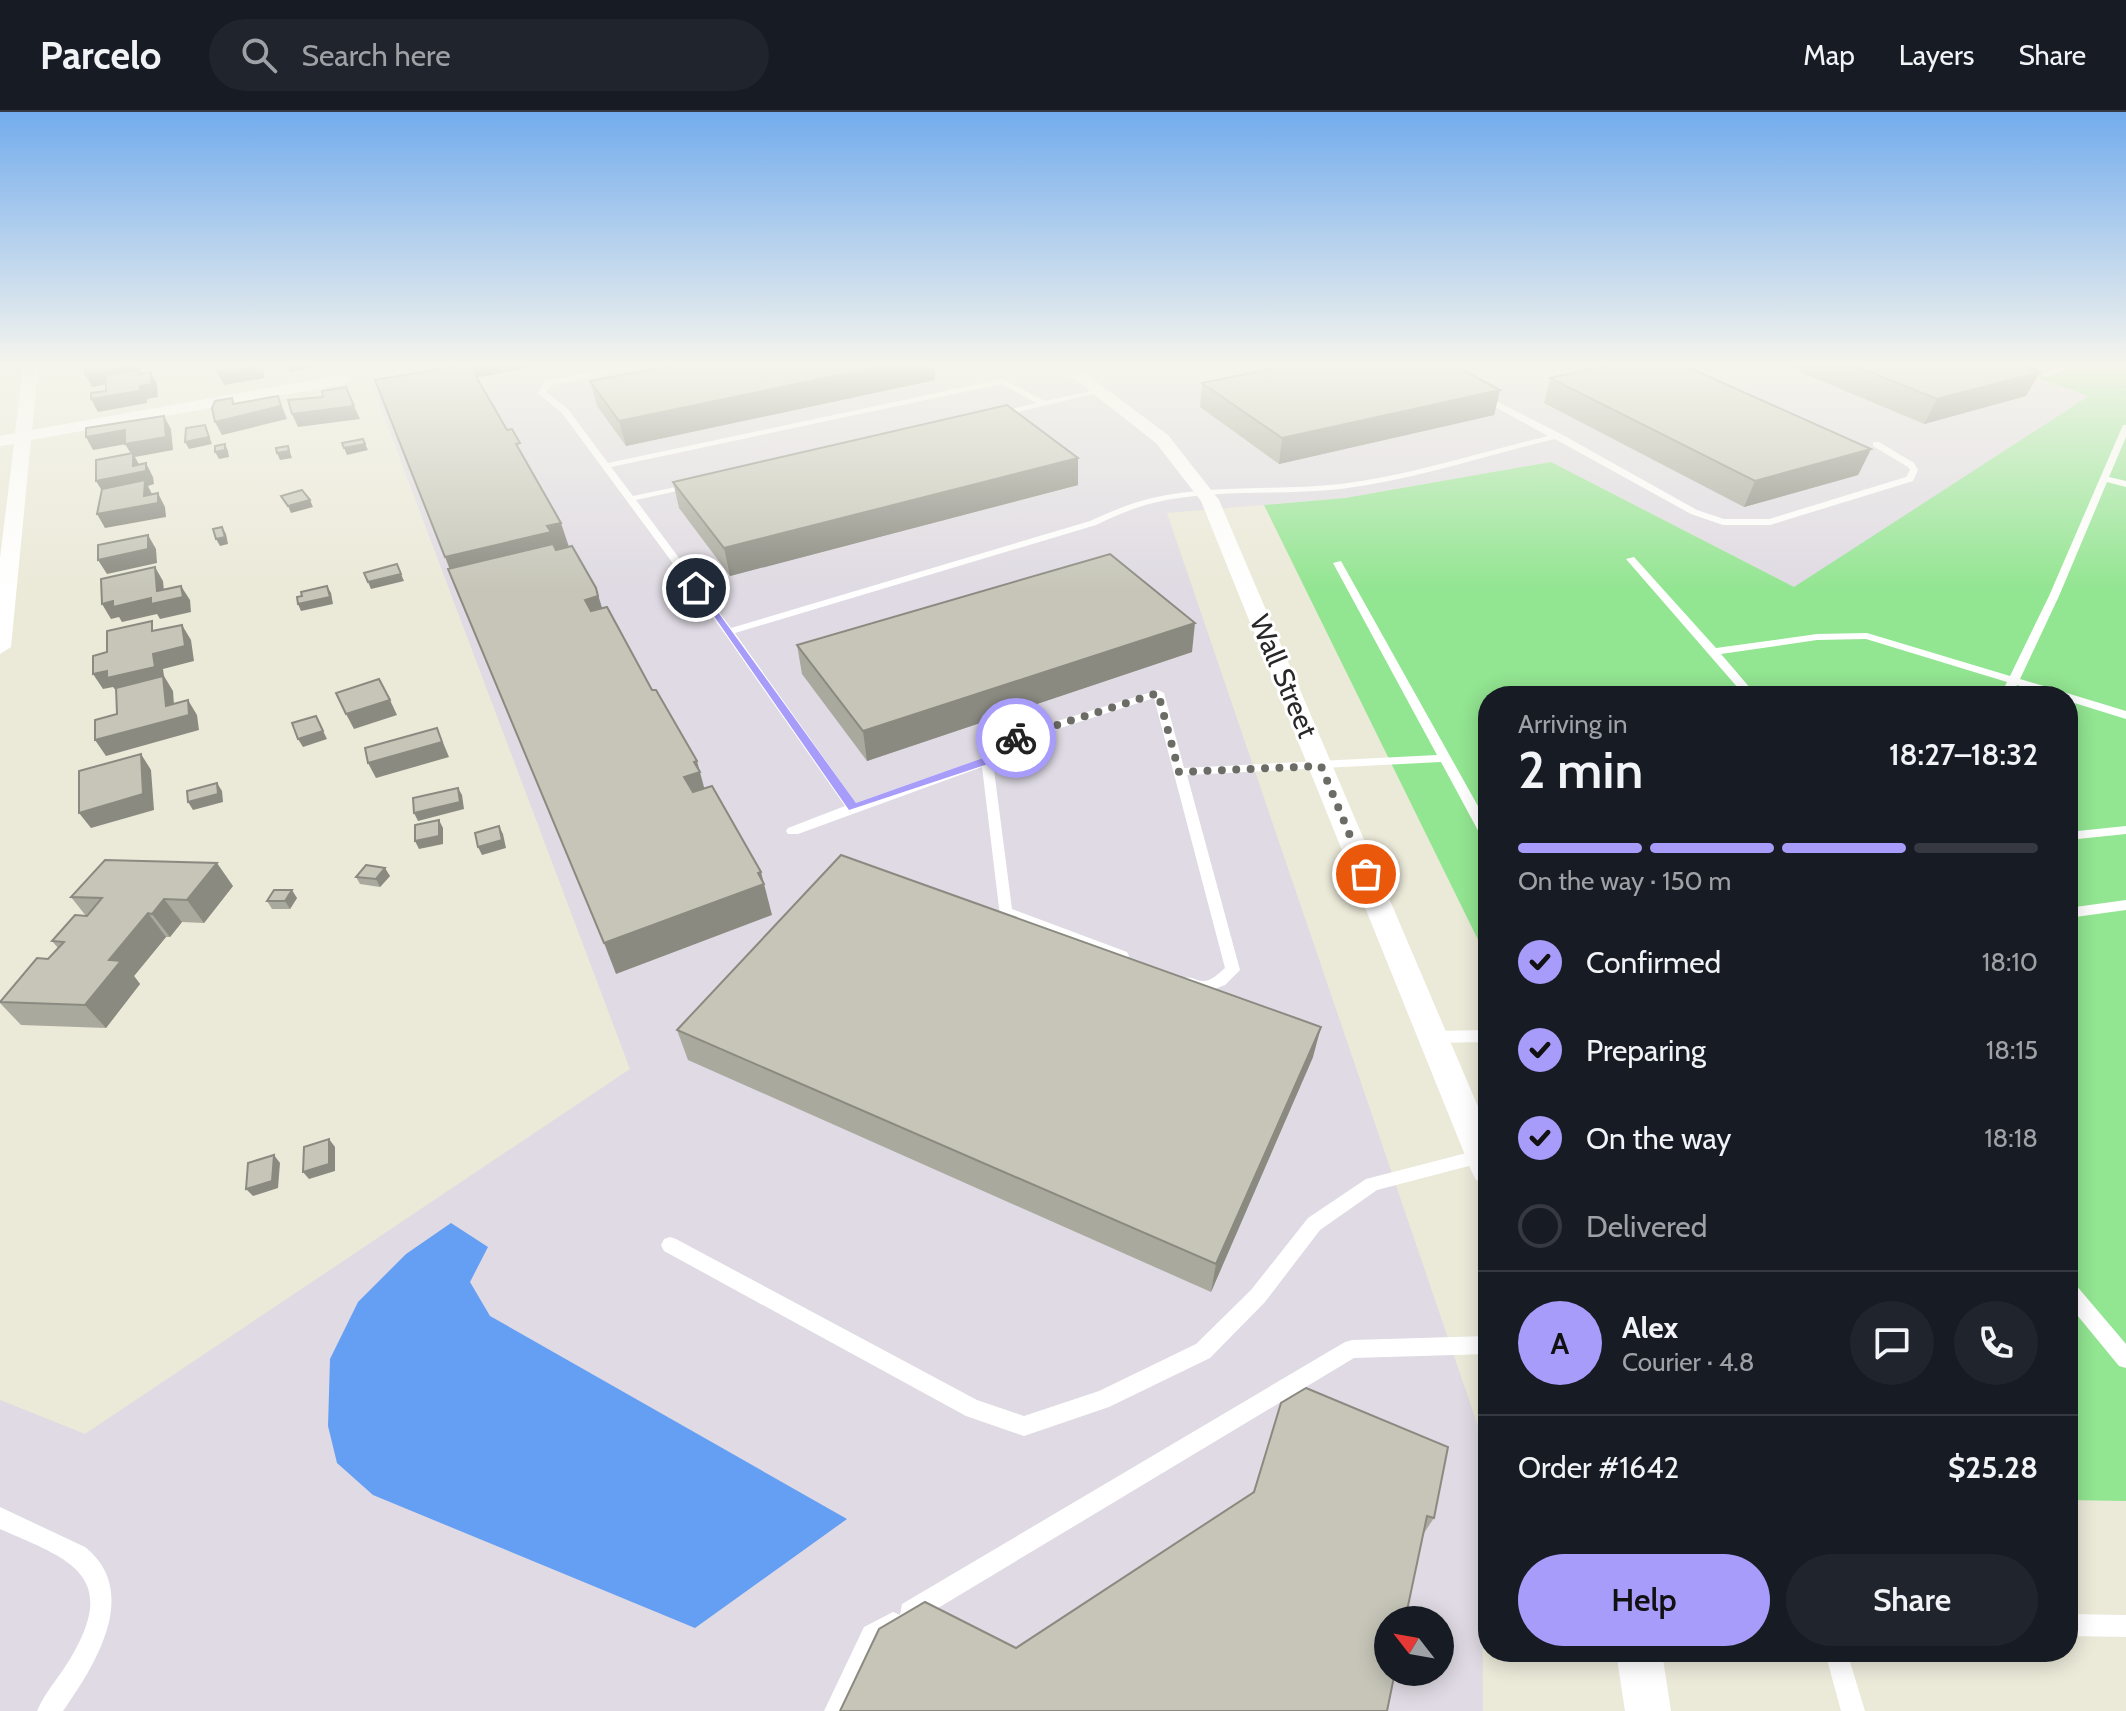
<!DOCTYPE html>
<html lang="en">
<head>
<meta charset="utf-8">
<style>
	:root { --surface:#171b24; --page:#20242c; --text:#f1f3f6; --muted:#9ea1a6; --line:#363941; --accent:#a89cfa }
	body { margin:0; font-family:Cabin,sans-serif; background:var(--page); color:var(--text); height:100vh; display:flex; flex-direction:column; font-size:30px; white-space:nowrap }
	* { box-sizing:border-box; margin:0 }
	p { font-size:26px; color:var(--muted) }
	.icon { flex:none; width:44px; height:44px; fill:none; stroke:currentColor; stroke-width:2; stroke-linecap:round; stroke-linejoin:round }
	.map { position:relative; flex:1; overflow:hidden }
	.drawer { position:absolute; left:1478px; top:574px; width:600px; height:976px; display:flex; flex-direction:column; background:var(--surface); border-radius:32px; box-shadow:0 4px 20px #0003 }
	.drawer>* { flex:none }
	.needle { width:52px; rotate:301deg }
	.controls { position:absolute; left:1374px; top:1494px; display:grid; gap:16px }
	.controls a { display:grid; place-items:center; width:80px; height:80px; border-radius:50%; background:var(--surface); box-shadow:0 4px 20px #0003; font-size:40px }
	.pin { position:absolute; display:grid; place-items:center; width:68px; height:68px; color:#fff; margin:-34px; border:4px solid #fff; border-radius:50%; box-shadow:0 2px 8px #0007 }
	.courier { position:absolute; display:grid; place-items:center; width:80px; height:80px; margin:-40px; border:6px solid #a89cfa; border-radius:50%; background:#fff; color:#222; box-shadow:0 2px 10px #0007 }
	.headline em { font-style:normal; font-weight:600 }
	.headline div { display:flex; flex-direction:column-reverse }
	.headline { display:flex; align-items:center; justify-content:space-between; height:136px; padding:0 40px }
	h1 { font-size:52px; font-weight:600; line-height:60px }
	.bar { display:grid; grid-template-columns:repeat(4,1fr); gap:12px 8px; align-content:center; height:96px; padding:0 40px }
	.bar i { height:10px; border-radius:6px; background:var(--line) }
	.bar .current { background:var(--accent) }
	.bar p { grid-column:span 4 }
	.line { display:flex; align-items:center; gap:20px; padding:0 40px; border-top:2px solid var(--line) }
	.line div { flex:1 }
	.round { display:grid; place-items:center; flex:none; width:84px; height:84px; border-radius:42px; background:var(--page) }
	ol { padding:0 40px; list-style:none }
	li { display:flex; align-items:center; gap:24px; height:88px }
	li p { margin-inline-start:auto }
	li .icon { padding:8px; border-radius:50%; background:var(--accent); color:#111; stroke-width:4 }
	li:last-child { color:var(--muted) }
	li i { width:44px; height:44px; border:4px solid var(--line); border-radius:50% }
	.primary-button { display:flex; gap:16px; margin-top:auto; padding:16px 40px }
	.primary-button a { flex:1; height:92px; border-radius:48px; background:var(--accent); color:#111; font-size:32px; font-weight:600; line-height:92px; text-align:center }
	.primary-button a+a { background:var(--page); color:var(--text) }
	header { display:flex; align-items:center; gap:48px; box-sizing:border-box; height:112px; padding:0 40px; background:var(--surface); border-bottom:2px solid var(--line) }
	header strong { font-size:38px }
	nav { display:flex; gap:44px; margin-inline-start:auto; font-size:28px }
	.search { width:560px; height:72px; background:var(--page); display:flex; align-items:center; gap:20px; box-sizing:border-box; padding:0 28px; border-radius:44px; color:var(--muted); font-size:30px }
	.map>svg:first-child { display:block }
	.industrial { fill:#dfdae3; fill-rule:evenodd }
	.green { fill:#92e591 }
	.water { fill:#659ff4 }
	.lines { fill:none; stroke-linecap:round; stroke-linejoin:round }
	.lane { fill:#fff; fill-rule:evenodd }
	.street { fill:#fff; fill-rule:evenodd }
	.wall { fill:#aaa99e }
	.shaded-wall { fill:#8b8a81 }
	.building { fill:#c6c5b8; stroke:#8b8a81; stroke-width:2 }
	.route { fill:#a89cfa }
	.done { stroke:#6c6c66; stroke-width:8; stroke-dasharray:0 14.4 }
	.labels { text-anchor:middle; stroke-width:6; stroke-linejoin:round; paint-order:stroke }
	.street-label { font-size:28px; fill:#282828; stroke:#fff }
</style>
</head>
<body>
<header>
<strong>Parcelo</strong>
<div class="search"><svg class="icon" aria-label="search" viewBox="0 0 24 24"><circle cx="10" cy="10" r="6"/><path d="M15 15l6 6"/></svg>Search here</div>
<nav><a>Map</a><a>Layers</a><a>Share</a></nav>
</header>
<div class="map">
<svg width="2126" height="1599" viewBox="0 0 2126 1599">
	<rect width="100%" height="100%" fill="#ebe9d8"/>
	<path class="industrial" d="M 365,254 L 2005,254 L 2090,284 L 1962,521 L 1794,475 L 1551,350 L 1345,386 L 1167,401 L 1481,1323 L 1483,1599 L 0,1599 L 0,1288 L 85,1322 L 630,957 ZM 1388,1508 L 1440,1508 L 1440,1560 L 1388,1560 Z"/>
	<path class="green" d="M 2005,254 L 2126,254 L 2126,1389 L 2068,1388 L 2068,584 L 1488,584 L 1488,848 L 1264,393 L 1345,386 L 1551,350 L 1794,475 L 2089,284 Z"/>
	<path class="water" d="M 451,1111 L 488,1135 L 470,1170 L 490,1204 L 847,1407 L 695,1516 L 373,1383 L 337,1351 L 328,1314 L 330,1247 L 358,1190 L 406,1142 Z"/>
	<g class="lines">
		<g class="lane">
			<path d="M 621,254 L 638,254 L 551,273 L 546,280 L 568,297 L 608,351 L 1002,267 L 1045,289 L 1101,277 L 1105,279 L 997,305 L 994,305 L 994,301 L 1037,291 L 1001,272 L 611,355 L 633,384 L 695,371 L 695,375 L 636,388 L 731,516 L 1090,409 C 1110,400 1130,391 1152,386 C 1214,372 1278,379 1341,372 C 1411,363 1480,340 1548,324 L 1479,286 L 1479,282 L 1482,282 L 1561,322 L 1697,398 L 1724,407 L 1769,407 L 1906,365 L 1910,358 L 1908,355 L 1873,334 L 1873,330 L 1879,330 L 1914,351 L 1918,358 L 1913,369 L 1770,413 L 1723,413 L 1691,402 L 1555,327 C 1484,344 1413,368 1341,377 C 1279,384 1214,376 1153,391 C 1133,396 1115,404 1096,413 L 735,521 L 856,691 L 983,646 L 1009,624 L 1158,578 L 1164,581 L 1184,656 L 1437,643 L 1333,451 L 1341,449 L 1488,712 L 1488,728 L 1481,724 L 1441,650 L 1187,663 L 1240,858 L 1225,873 L 1204,881 L 1185,874 L 1183,870 L 1185,866 C 1193,864 1195,869 1203,869 C 1212,869 1219,861 1225,856 L 1154,586 L 1017,630 L 993,650 L 1012,797 L 1127,840 L 1129,844 L 1127,848 L 1117,848 L 1000,804 L 982,655 L 798,722 L 788,722 L 786,719 L 788,716 L 845,694 L 725,522 L 562,301 L 538,281 L 545,269 Z"/>
			<path d="M 2060,254 L 2072,254 L 2047,265 L 2040,263 Z"/>
			<path d="M 2123,313 L 2126,313 L 2126,325 L 2109,365 L 2126,369 L 2126,375 L 2107,370 L 2059,484 L 2020,567 L 2126,599 L 2126,607 L 2068,589 L 2068,584 L 2053,584 L 2017,573 L 2012,584 L 2000,584 L 2007,570 L 1866,527 L 1817,528 L 1721,542 L 1757,584 L 1745,584 L 1626,447 L 1634,445 L 1716,536 L 1817,522 L 1867,521 L 2010,564 L 2049,484 Z"/>
			<path d="M 2126,714 L 2126,722 L 2068,728 L 2068,720 Z"/>
			<path d="M 2126,788 L 2126,798 L 2068,806 L 2068,796 Z"/>
			<path d="M 1488,918 L 1488,930 L 1433,931 L 1428,929 L 1425,925 L 1428,921 L 1433,919 Z"/>
			<path d="M 1482,1037 L 1488,1039 L 1488,1049 L 1377,1078 L 1320,1118 L 1265,1190 L 1210,1246 L 1109,1295 L 1024,1324 L 966,1304 L 664,1139 L 661,1133 L 664,1127 L 670,1125 L 676,1127 L 977,1288 L 1024,1304 L 1099,1279 L 1196,1232 L 1251,1178 L 1308,1106 L 1366,1067 Z"/>
			<path d="M 2068,1169 L 2075,1172 L 2126,1232 L 2126,1256 L 2119,1254 L 2068,1192 Z"/>
			<path d="M 1488,1224 L 1488,1242 L 1354,1246 L 918,1508 L 910,1511 L 903,1508 L 901,1519 L 880,1531 L 848,1599 L 824,1599 L 864,1515 L 893,1500 L 900,1503 L 902,1492 L 1345,1230 L 1352,1228 Z"/>
			<path d="M 0,1395 L 85,1435 C 142,1480 94,1555 63,1599 L 37,1599 C 45,1580 60,1564 70,1547 C 121,1462 68,1447 0,1417 Z"/>
			<path d="M 2068,1502 L 2126,1503 L 2126,1525 L 2068,1524 Z"/>
			<path d="M 1825,1540 L 1847,1540 L 1865,1599 L 1841,1599 Z"/>
		</g>
		<g class="street">
			<path d="M 23,254 L 39,254 L 32,318 L 345,262 L 353,267 L 345,272 L 31,328 L 11,535 L 0,542 L 0,446 L 14,332 L 0,334 L 0,324 L 15,321 Z"/>
			<path d="M 1058,254 L 1075,254 L 1168,323 L 1219,388 L 1488,1018 L 1488,1073 L 1476,1068 L 1471,1058 L 1201,389 L 1156,331 Z"/>
			<path d="M 1616,1540 L 1662,1540 L 1671,1599 L 1625,1599 Z"/>
		</g>
	</g>
	<g class="wall">
		<path d="M 669,254 L 934,254 L 935,268 L 626,334 L 597,294 L 590,269 Z"/>
		<path d="M 1786,254 L 2025,254 L 2040,260 L 2026,284 L 1924,312 Z"/>
		<path d="M 1550,266 L 1871,337 L 1858,363 L 1744,395 L 1544,291 Z"/>
		<path d="M 1202,271 L 1500,278 L 1494,303 L 1279,352 L 1200,295 Z"/>
		<path d="M 673,370 L 1078,373 L 730,464 L 679,396 Z"/>
		<path d="M 797,533 L 1192,540 L 867,649 L 802,562 Z"/>
		<path d="M 390,764 L 380,775 L 360,772 L 356,765 Z"/>
		<path d="M 233,774 L 204,811 L 182,810 L 170,825 L 166,825 L 134,864 L 140,872 L 106,916 L 21,913 L 0,891 L 0,889 L 48,847 L 58,836 L 52,829 L 86,804 L 71,785 Z"/>
		<path d="M 297,786 L 290,797 L 272,797 L 267,789 Z"/>
		<path d="M 677,918 L 1313,945 L 1211,1180 L 688,948 Z"/>
		<path d="M 1281,1291 L 1434,1406 L 1422,1424 L 1016,1536 L 1253,1381 Z"/>
	</g>
	<g class="shaded-wall">
		<path d="M 125,254 L 139,254 L 139,261 L 132,268 L 92,275 L 85,262 Z"/>
		<path d="M 258,254 L 262,254 L 265,266 L 224,273 L 218,261 Z"/>
		<path d="M 288,254 L 321,254 L 290,260 Z"/>
		<path d="M 444,254 L 529,254 L 529,256 L 449,271 Z"/>
		<path d="M 882,254 L 934,254 L 935,268 L 626,334 L 619,309 Z"/>
		<path d="M 139,258 L 146,270 L 151,260 L 157,272 L 158,285 L 147,287 L 147,291 L 98,300 L 91,287 L 139,262 Z"/>
		<path d="M 2040,260 L 2026,284 L 1924,312 L 1937,287 Z"/>
		<path d="M 1500,278 L 1494,303 L 1279,352 L 1282,326 Z"/>
		<path d="M 278,284 L 287,307 L 222,323 L 215,310 L 233,292 L 232,286 L 238,299 Z"/>
		<path d="M 354,294 L 360,307 L 298,315 L 292,302 Z"/>
		<path d="M 164,304 L 171,317 L 173,338 L 135,345 L 140,354 L 146,351 L 153,365 L 154,372 L 148,374 L 152,382 L 158,381 L 165,395 L 166,405 L 105,416 L 97,402 L 104,382 L 96,369 L 133,345 L 125,332 Z"/>
		<path d="M 205,313 L 212,332 L 189,337 L 185,330 Z"/>
		<path d="M 125,318 L 132,331 L 93,338 L 86,325 Z"/>
		<path d="M 225,332 L 228,339 L 229,345 L 219,347 L 215,340 Z"/>
		<path d="M 365,332 L 368,338 L 347,343 L 344,336 Z"/>
		<path d="M 288,334 L 292,346 L 280,348 L 277,341 Z"/>
		<path d="M 1871,337 L 1858,363 L 1744,395 L 1755,369 Z"/>
		<path d="M 1078,346 L 1078,373 L 730,464 L 724,436 Z"/>
		<path d="M 310,388 L 313,395 L 291,401 L 288,394 Z"/>
		<path d="M 561,411 L 570,438 L 456,473 L 445,445 Z"/>
		<path d="M 222,415 L 226,422 L 228,432 L 220,434 L 216,427 Z"/>
		<path d="M 148,423 L 156,437 L 157,451 L 107,462 L 98,448 Z"/>
		<path d="M 155,455 L 163,469 L 165,489 L 181,474 L 190,488 L 191,500 L 160,507 L 157,502 L 122,510 L 119,505 L 111,507 L 102,492 L 157,479 Z"/>
		<path d="M 401,462 L 404,469 L 371,477 L 368,470 Z"/>
		<path d="M 327,474 L 331,481 L 333,492 L 301,499 L 298,492 Z"/>
		<path d="M 596,476 L 607,512 L 594,516 L 585,488 Z"/>
		<path d="M 1195,511 L 1192,540 L 867,649 L 863,619 Z"/>
		<path d="M 182,513 L 191,528 L 194,549 L 163,557 L 164,564 L 173,579 L 175,607 L 188,588 L 197,603 L 199,618 L 106,644 L 95,628 L 174,607 L 118,581 L 113,575 L 103,577 L 93,562 L 153,542 Z"/>
		<path d="M 390,588 L 397,603 L 354,617 L 346,602 Z"/>
		<path d="M 316,604 L 327,627 L 303,635 L 298,627 Z"/>
		<path d="M 437,616 L 449,645 L 376,666 L 368,651 Z"/>
		<path d="M 141,642 L 151,658 L 154,698 L 91,716 L 79,701 Z"/>
		<path d="M 697,649 L 708,690 L 693,695 L 684,665 L 694,650 Z"/>
		<path d="M 217,671 L 222,679 L 223,690 L 193,698 L 188,690 Z"/>
		<path d="M 458,676 L 462,683 L 464,697 L 418,709 L 414,701 Z"/>
		<path d="M 439,708 L 443,716 L 443,732 L 419,737 L 415,729 Z"/>
		<path d="M 499,714 L 503,722 L 506,736 L 482,743 L 478,735 Z"/>
		<path d="M 217,751 L 233,774 L 204,811 L 187,788 Z"/>
		<path d="M 385,756 L 390,764 L 380,775 L 376,767 Z"/>
		<path d="M 761,760 L 772,803 L 616,862 L 604,831 Z"/>
		<path d="M 292,778 L 297,786 L 290,797 L 285,789 Z"/>
		<path d="M 164,787 L 182,810 L 170,825 L 152,802 Z"/>
		<path d="M 148,801 L 166,825 L 134,864 L 140,872 L 106,916 L 85,893 L 109,848 Z"/>
		<path d="M 1321,915 L 1313,945 L 1211,1180 L 1216,1152 Z"/>
		<path d="M 329,1027 L 335,1035 L 335,1059 L 309,1067 L 303,1060 Z"/>
		<path d="M 274,1043 L 280,1051 L 278,1076 L 253,1084 L 246,1077 Z"/>
	</g>
	<g class="building">
		<path d="M 93,254 L 125,254 L 125,256 L 85,262 L 85,256 Z"/>
		<path d="M 217,254 L 258,254 L 218,261 Z"/>
		<path d="M 458,254 L 470,254 L 507,318 L 512,317 L 520,331 L 516,332 L 561,411 L 547,414 L 551,420 L 445,445 L 375,268 Z"/>
		<path d="M 669,254 L 882,254 L 619,309 L 590,269 Z"/>
		<path d="M 1285,254 L 1456,254 L 1500,278 L 1282,326 L 1202,271 Z"/>
		<path d="M 1606,254 L 1685,254 L 1871,337 L 1755,369 L 1550,266 Z"/>
		<path d="M 1855,254 L 2025,254 L 2040,260 L 1937,287 Z"/>
		<path d="M 139,258 L 139,262 L 151,260 L 151,272 L 140,274 L 140,279 L 91,287 L 91,281 L 106,279 L 106,263 Z"/>
		<path d="M 346,275 L 354,294 L 292,302 L 288,288 L 323,285 L 322,279 Z"/>
		<path d="M 278,284 L 281,294 L 215,310 L 212,296 L 215,289 L 232,286 L 233,292 Z"/>
		<path d="M 1007,293 L 1078,346 L 724,436 L 673,370 Z"/>
		<path d="M 164,304 L 166,325 L 125,332 L 125,318 L 86,325 L 86,316 Z"/>
		<path d="M 205,313 L 209,325 L 185,330 L 186,316 Z"/>
		<path d="M 363,327 L 365,332 L 344,336 L 342,331 Z"/>
		<path d="M 225,332 L 225,338 L 215,340 L 215,334 Z"/>
		<path d="M 288,334 L 289,339 L 277,341 L 276,336 Z"/>
		<path d="M 133,341 L 133,354 L 146,351 L 146,359 L 96,369 L 96,348 Z"/>
		<path d="M 145,368 L 144,384 L 158,381 L 158,391 L 97,402 L 102,377 Z"/>
		<path d="M 302,378 L 310,388 L 288,394 L 281,384 Z"/>
		<path d="M 222,415 L 225,425 L 216,427 L 213,417 Z"/>
		<path d="M 148,423 L 148,437 L 98,448 L 98,433 Z"/>
		<path d="M 553,432 L 556,438 L 572,434 L 596,476 L 598,484 L 585,488 L 591,499 L 607,495 L 652,578 L 656,578 L 697,649 L 694,650 L 700,660 L 684,665 L 693,680 L 712,674 L 761,760 L 758,761 L 764,772 L 604,831 L 448,457 Z"/>
		<path d="M 1110,442 L 1195,511 L 863,619 L 797,533 Z"/>
		<path d="M 397,452 L 401,462 L 368,470 L 364,461 Z"/>
		<path d="M 155,455 L 157,479 L 181,474 L 183,485 L 151,492 L 151,486 L 113,495 L 113,489 L 102,492 L 101,467 Z"/>
		<path d="M 327,474 L 330,485 L 298,492 L 297,485 L 302,484 L 301,480 Z"/>
		<path d="M 152,509 L 152,519 L 182,513 L 185,534 L 153,542 L 155,555 L 107,566 L 107,559 L 93,562 L 93,544 L 107,540 L 107,519 Z"/>
		<path d="M 163,564 L 166,594 L 188,588 L 189,603 L 95,628 L 95,608 L 117,602 L 116,576 Z"/>
		<path d="M 379,567 L 390,588 L 346,602 L 336,581 Z"/>
		<path d="M 316,604 L 323,619 L 298,627 L 292,611 Z"/>
		<path d="M 437,616 L 442,630 L 368,651 L 365,636 Z"/>
		<path d="M 141,642 L 143,682 L 79,701 L 79,659 Z"/>
		<path d="M 217,671 L 218,682 L 188,690 L 187,679 Z"/>
		<path d="M 458,676 L 460,690 L 414,701 L 413,686 Z"/>
		<path d="M 439,708 L 439,724 L 415,729 L 415,713 Z"/>
		<path d="M 499,714 L 502,728 L 478,735 L 475,721 Z"/>
		<path d="M 841,743 L 1321,915 L 1216,1152 L 677,918 Z"/>
		<path d="M 105,748 L 217,751 L 187,788 L 164,787 L 152,802 L 148,801 L 109,848 L 121,849 L 85,893 L 0,890 L 37,846 L 48,847 L 64,830 L 52,829 L 75,803 L 87,804 L 102,786 L 71,785 Z"/>
		<path d="M 366,753 L 385,756 L 376,767 L 356,765 Z"/>
		<path d="M 274,778 L 292,778 L 285,789 L 267,789 Z"/>
		<path d="M 329,1027 L 329,1052 L 303,1060 L 304,1035 Z"/>
		<path d="M 274,1043 L 272,1069 L 246,1077 L 248,1051 Z"/>
		<path d="M 1306,1276 L 1448,1335 L 1434,1406 L 1427,1404 L 1405,1508 L 1388,1508 L 1388,1560 L 1395,1560 L 1387,1599 L 840,1599 L 879,1517 L 925,1490 L 1016,1536 L 1254,1380 L 1281,1291 Z"/>
	</g>
	<linearGradient id="sky" x2="0" y2="1"><stop stop-color="#73aced"/><stop offset="0.53" stop-color="#f6f5ed"/><stop offset="1" stop-color="#f6f5ed" stop-opacity="0"/></linearGradient>
	<rect width="2126" height="478" fill="url(#sky)"/>
	<path class="route" d="M 693,474 L 699,474 L 856,691 L 983,646 L 1012,624 L 1021,626 L 991,651 L 849,698 Z"/>
	<g class="lines">
		<path class="done" d="M 1016,626 L 1158,581 L 1179,660 L 1321,654 L 1366,762"/>
	</g>
	<g class="labels">
		<g class="street-label">
			<text transform="translate(1284 564) rotate(67)" y="10">Wall Street</text>
		</g>
	</g>
</svg>
<div class="controls">
<a><svg class="needle" viewBox="-14 -14 28 28"><path d="M0-13l5 13h-10z" fill="#e53935"/><path d="M0 13l5-13h-10z" fill="#9ea1a6"/></svg></a>
</div>
<div class="pin" style="left:1366px;top:762px;background:#ea580c"><svg class="icon" aria-label="bag" viewBox="0 0 24 24"><path d="M5 8h14l-1 12H6zM9 8a3 3 0 0 1 6 0"/></svg></div>
<div class="pin" style="left:696px;top:476px;background:#1f2937"><svg class="icon" aria-label="home" viewBox="0 0 24 24"><path d="M3 11l9-7 9 7M6 9v11h12V9"/></svg></div>
<div class="courier" style="left:1016px;top:626px"><svg class="icon" aria-label="bike" viewBox="0 0 24 24"><circle cx="6" cy="16" r="4"/><circle cx="18" cy="16" r="4"/><path d="M6 16l4-8h5l3 8M10 8l3 8H6M13 5h3"/></svg></div>
<section class="drawer">
<div class="headline"><div><h1>2 min</h1><p>Arriving in</p></div><em>18:27–18:32</em></div>
<div class="bar"><i class="current"></i><i class="current"></i><i class="current"></i><i></i><p>On the way · 150 m</p></div>
<ol>
<li><svg class="icon" aria-label="check" viewBox="0 0 24 24"><path d="M5 12l5 5 9-10"/></svg>Confirmed<p>18:10</p></li>
<li><svg class="icon" aria-label="check" viewBox="0 0 24 24"><path d="M5 12l5 5 9-10"/></svg>Preparing<p>18:15</p></li>
<li><svg class="icon" aria-label="check" viewBox="0 0 24 24"><path d="M5 12l5 5 9-10"/></svg>On the way<p>18:18</p></li>
<li><i></i>Delivered</li>
</ol>
<div class="line" style="height:144px"><b class="round" style="background:var(--accent);color:#111">A</b><div><b>Alex</b><p>Courier · 4.8</p></div><a class="round"><svg class="icon" aria-label="chat" viewBox="0 0 24 24"><path d="M4 5h16v11H9l-5 4z"/></svg></a><a class="round"><svg class="icon" aria-label="phone" viewBox="0 0 24 24"><path d="M5 4h4l2 5-3 2q2 4 5 5l2-3 5 2v4C11 20 4 13 5 4z"/></svg></a></div>
<div class="line" style="height:104px"><div>Order #1642</div><b>$25.28</b></div>
<div class="primary-button"><a>Help</a><a>Share</a></div>
</section>
</div>
</body>
</html>
